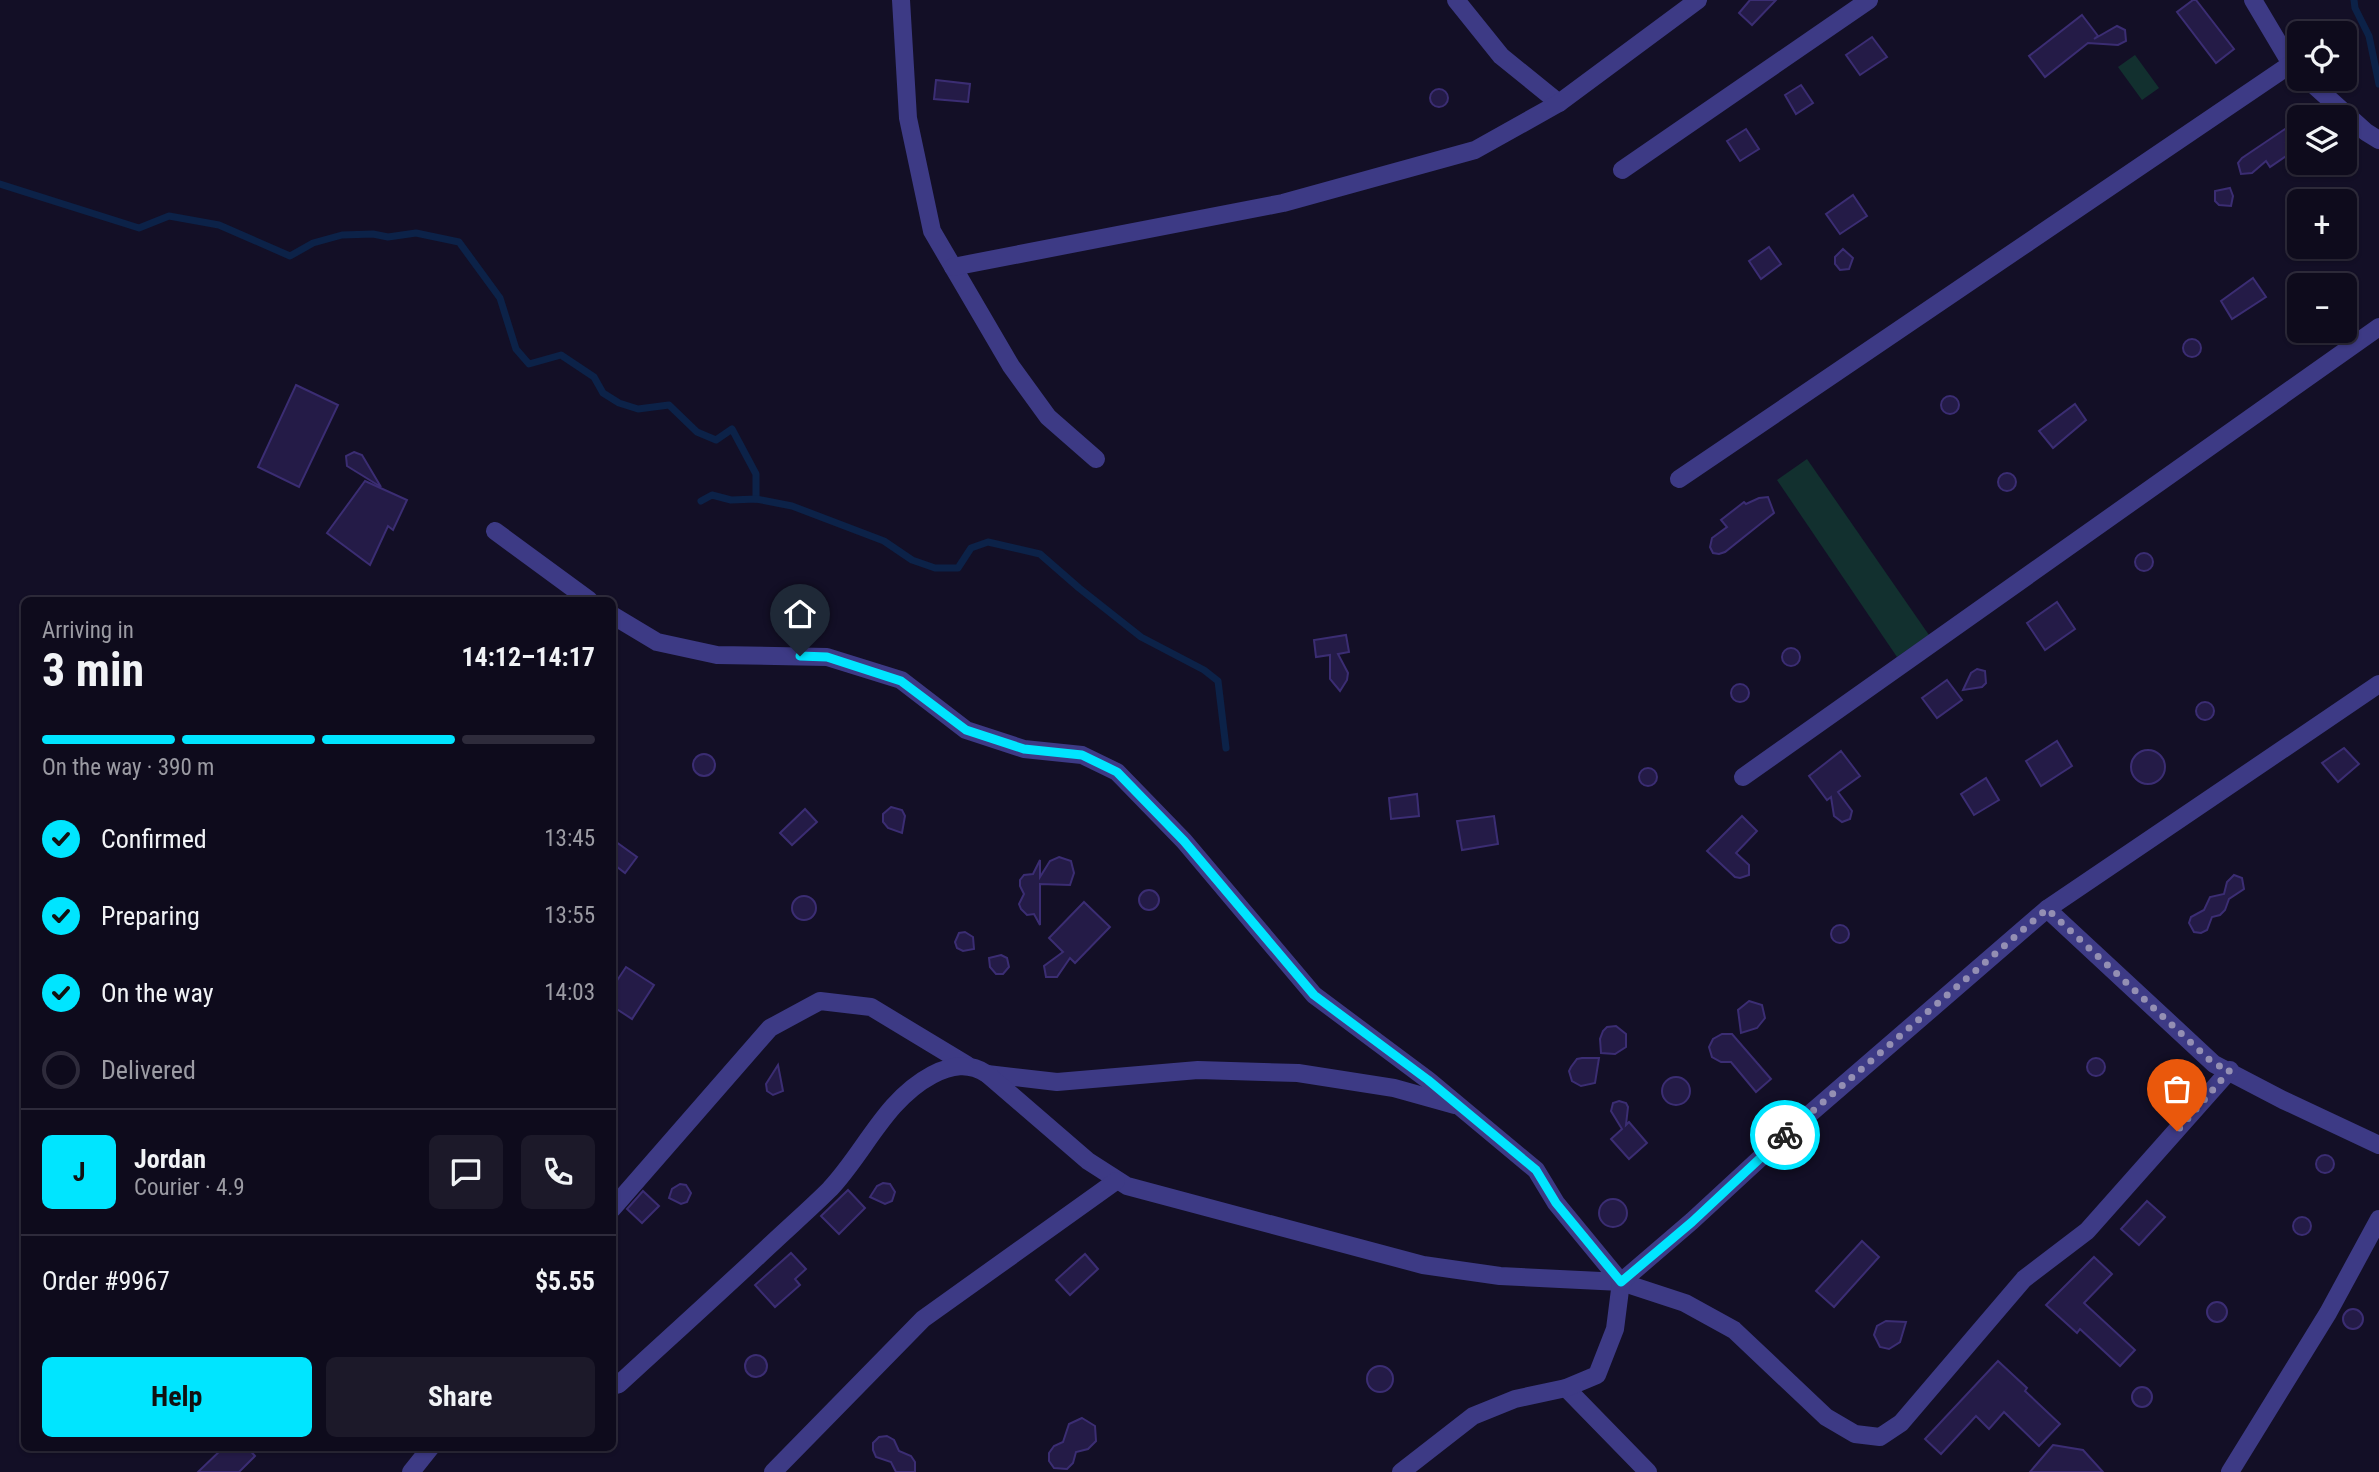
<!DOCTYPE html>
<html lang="en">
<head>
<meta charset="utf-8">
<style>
	:root { --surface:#0e0b1c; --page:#1c1929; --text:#f1f3f6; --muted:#9b9ba3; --line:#2e2b3b; --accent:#00e5ff }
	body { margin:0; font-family:"Roboto Condensed",sans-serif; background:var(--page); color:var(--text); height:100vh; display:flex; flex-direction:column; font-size:26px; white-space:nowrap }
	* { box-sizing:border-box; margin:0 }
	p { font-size:23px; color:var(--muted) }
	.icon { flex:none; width:38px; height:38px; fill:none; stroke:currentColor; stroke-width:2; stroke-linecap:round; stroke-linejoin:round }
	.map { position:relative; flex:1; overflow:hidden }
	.drawer { position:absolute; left:21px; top:597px; width:595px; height:854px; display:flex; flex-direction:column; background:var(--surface); border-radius:10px; box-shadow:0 2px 5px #0004,0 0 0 2px var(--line) }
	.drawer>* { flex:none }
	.tools { position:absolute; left:2287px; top:21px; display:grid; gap:14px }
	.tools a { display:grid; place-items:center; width:70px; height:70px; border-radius:10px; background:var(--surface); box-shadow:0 2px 5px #0004,0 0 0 2px var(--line); font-size:35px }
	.pin { position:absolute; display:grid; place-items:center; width:60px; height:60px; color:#fff; margin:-72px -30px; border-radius:50% 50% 50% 0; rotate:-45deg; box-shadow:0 0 7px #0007 }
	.pin .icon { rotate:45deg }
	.courier { position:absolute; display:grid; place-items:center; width:70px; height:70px; margin:-35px; border:5px solid #00e5ff; border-radius:50%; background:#fff; color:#222; box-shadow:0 2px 9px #0007 }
	.summary em { font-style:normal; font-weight:700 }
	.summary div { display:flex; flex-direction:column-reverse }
	.summary { display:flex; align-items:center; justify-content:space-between; height:119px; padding:0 21px }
	h1 { font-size:46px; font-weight:700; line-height:52px }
	.bar { display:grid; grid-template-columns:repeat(4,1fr); gap:10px 7px; align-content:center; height:84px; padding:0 21px }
	.bar i { height:9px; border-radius:5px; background:var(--line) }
	.bar .current { background:var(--accent) }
	.bar p { grid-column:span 4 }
	.line { display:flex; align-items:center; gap:18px; padding:0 21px; border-top:2px solid var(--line) }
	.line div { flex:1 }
	.round { display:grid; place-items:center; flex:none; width:74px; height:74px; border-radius:10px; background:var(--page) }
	ol { padding:0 21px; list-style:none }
	li { display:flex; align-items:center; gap:21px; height:77px }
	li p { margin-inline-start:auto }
	li .icon { padding:7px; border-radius:50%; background:var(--accent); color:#111; stroke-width:4 }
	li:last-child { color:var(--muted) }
	li i { width:38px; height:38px; border:4px solid var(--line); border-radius:50% }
	.cta { display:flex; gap:14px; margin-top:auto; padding:14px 21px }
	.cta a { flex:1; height:80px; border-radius:10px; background:var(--accent); color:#111; font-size:28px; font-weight:700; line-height:80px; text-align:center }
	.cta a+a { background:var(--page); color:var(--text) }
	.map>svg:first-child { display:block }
	.green { fill:#12302f }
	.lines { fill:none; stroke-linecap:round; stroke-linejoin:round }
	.stream { stroke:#0c2248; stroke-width:7 }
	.building { fill:#241b47; stroke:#3b2d73; stroke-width:2 }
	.street { stroke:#3d3a85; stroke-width:18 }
	.done { stroke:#948fb3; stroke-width:7; stroke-dasharray:0 12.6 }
	.route { stroke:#00e5ff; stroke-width:9 }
</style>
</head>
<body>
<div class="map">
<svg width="2379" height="1472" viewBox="0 0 2379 1472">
	<rect width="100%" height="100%" fill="#130f26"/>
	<g class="green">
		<path d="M 2135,55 L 2159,88 L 2142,100 L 2118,67 Z"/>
		<path d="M 1807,459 L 1929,635 L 1897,657 L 1777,480 Z"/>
	</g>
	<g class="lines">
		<g class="stream">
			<path d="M 2354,0 L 2355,8 L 2369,36 L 2379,84"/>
			<path d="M 0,184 L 139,228 L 169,216 L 219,225 L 290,256 L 313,243 L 342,235 L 373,234 L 388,237 L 416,233 L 459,242 L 500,298 L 516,349 L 529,364 L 561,355 L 594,377 L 603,393 L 619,403 L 638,409 L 669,405 L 697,432 L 716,440 L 732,429 L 756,474 L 756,499"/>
			<path d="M 701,501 L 712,495 L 731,500 L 756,499 L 792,506 L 884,541 L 912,560 L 935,568 L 958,568 L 971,548 L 988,542 L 1040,554 L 1079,588 L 1141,637 L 1204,670 L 1218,681 L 1226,748"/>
		</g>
	</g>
	<g class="building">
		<path d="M 1750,0 L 1776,0 L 1752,25 L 1739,13 Z"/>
		<path d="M 2193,0 L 2196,0 L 2234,49 L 2216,63 L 2177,12 Z"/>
		<path d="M 2082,15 L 2098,36 L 2094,39 L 2117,26 L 2125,30 L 2126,41 L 2118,45 L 2088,43 L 2045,77 L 2029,56 Z"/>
		<path d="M 1872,37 L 1887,57 L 1860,75 L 1846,55 Z"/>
		<path d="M 936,80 L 970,84 L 968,102 L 934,99 Z"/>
		<path d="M 1801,85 L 1813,103 L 1796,114 L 1785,95 Z"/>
		<circle cx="1439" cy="98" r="9"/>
		<path d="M 1746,129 L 1759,149 L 1740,161 L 1727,141 Z"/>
		<path d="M 2285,129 L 2292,138 L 2286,143 L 2292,152 L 2270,167 L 2266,161 L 2252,173 L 2241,174 L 2238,163 L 2242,158 Z"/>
		<path d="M 2230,188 L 2233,196 L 2231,206 L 2219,205 L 2215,201 L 2215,191 Z"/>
		<path d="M 1853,195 L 1867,216 L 1840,234 L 1826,214 Z"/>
		<path d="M 1769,247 L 1781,264 L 1761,279 L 1749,261 Z"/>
		<path d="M 1843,249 L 1853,258 L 1849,269 L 1840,270 L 1835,264 L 1835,257 Z"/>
		<path d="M 2253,278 L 2266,297 L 2232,319 L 2221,301 Z"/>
		<circle cx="2192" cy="348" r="9"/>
		<path d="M 296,385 L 338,405 L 299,487 L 258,467 Z"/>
		<circle cx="1950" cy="405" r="9"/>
		<path d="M 2075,404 L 2086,420 L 2053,448 L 2039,431 Z"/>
		<path d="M 354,452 L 362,455 L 381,487 L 347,466 L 346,456 Z"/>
		<circle cx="2007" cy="482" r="9"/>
		<path d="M 365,481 L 407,500 L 393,530 L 388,526 L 370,565 L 327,533 Z"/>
		<path d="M 1768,497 L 1774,513 L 1725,552 L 1719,554 L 1713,553 L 1710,547 L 1712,538 L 1727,527 L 1721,520 L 1744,502 L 1746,504 L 1759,498 Z"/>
		<circle cx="2144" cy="562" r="9"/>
		<path d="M 2057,602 L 2075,629 L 2045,650 L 2027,623 Z"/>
		<path d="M 1346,635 L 1349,652 L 1338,654 L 1348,673 L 1347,680 L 1340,691 L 1330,679 L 1330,655 L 1316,657 L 1314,640 Z"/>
		<circle cx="1791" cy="657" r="9"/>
		<path d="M 1977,669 L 1985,671 L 1986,683 L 1982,687 L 1963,690 L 1971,673 Z"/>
		<path d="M 1947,680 L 1962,700 L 1937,718 L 1922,698 Z"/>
		<circle cx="1740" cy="693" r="9"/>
		<circle cx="2205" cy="711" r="9"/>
		<path d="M 2057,741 L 2072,766 L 2041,786 L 2026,761 Z"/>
		<path d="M 2344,748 L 2359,764 L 2338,782 L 2322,763 Z"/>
		<circle cx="2148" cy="767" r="17"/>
		<path d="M 1841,751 L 1860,776 L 1838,792 L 1852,811 L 1850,819 L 1842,822 L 1834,816 L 1831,797 L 1827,800 L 1809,776 Z"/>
		<circle cx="704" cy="765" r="11"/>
		<circle cx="1648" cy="777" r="9"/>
		<path d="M 1986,778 L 1999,800 L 1974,815 L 1961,794 Z"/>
		<path d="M 1417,794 L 1419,816 L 1391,819 L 1389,798 Z"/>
		<path d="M 891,807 L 902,810 L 905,816 L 902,833 L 888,828 L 883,822 L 883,814 Z"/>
		<path d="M 805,809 L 817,822 L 792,845 L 780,833 Z"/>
		<path d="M 1494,816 L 1498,844 L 1462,850 L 1457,821 Z"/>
		<path d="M 1742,816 L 1757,831 L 1736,853 L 1749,865 L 1749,875 L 1740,878 L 1735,877 L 1707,851 Z"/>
		<path d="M 612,839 L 637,857 L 625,873 L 612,863 Z"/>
		<path d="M 1059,857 L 1071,861 L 1074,873 L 1070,885 L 1040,884 L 1040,925 L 1034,914 L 1027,915 L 1021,909 L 1019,904 L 1024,894 L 1020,886 L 1020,880 L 1024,875 L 1033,874 L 1040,860 L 1040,877 L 1050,861 Z"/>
		<path d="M 2234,875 L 2242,878 L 2244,889 L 2229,899 L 2225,910 L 2220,915 L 2212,917 L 2207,930 L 2201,933 L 2194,932 L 2189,923 L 2191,917 L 2204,910 L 2210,897 L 2224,894 L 2227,882 Z"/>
		<circle cx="1149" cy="900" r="10"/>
		<circle cx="804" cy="908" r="12"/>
		<path d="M 1084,902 L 1110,927 L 1075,963 L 1070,958 L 1057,977 L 1046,977 L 1044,966 L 1063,952 L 1049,938 Z"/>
		<circle cx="1840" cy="934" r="9"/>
		<path d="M 965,932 L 973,937 L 974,949 L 963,951 L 957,948 L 955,942 L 959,933 Z"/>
		<path d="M 1001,955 L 1007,958 L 1009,967 L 1003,974 L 996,974 L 990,967 L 989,958 Z"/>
		<path d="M 626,967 L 654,985 L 632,1019 L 612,1006 L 612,988 Z"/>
		<path d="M 1749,1001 L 1762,1005 L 1765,1018 L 1757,1028 L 1741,1033 L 1738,1010 Z"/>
		<path d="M 1616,1026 L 1626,1034 L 1626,1047 L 1615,1054 L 1601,1053 L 1600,1039 L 1603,1031 L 1607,1027 Z"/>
		<path d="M 1722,1034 L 1732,1034 L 1771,1079 L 1756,1092 L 1731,1062 L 1721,1062 L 1712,1057 L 1709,1047 L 1713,1039 Z"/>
		<circle cx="2096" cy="1067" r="9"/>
		<path d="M 1582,1058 L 1599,1058 L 1595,1083 L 1581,1086 L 1572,1081 L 1569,1071 L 1571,1067 L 1577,1059 Z"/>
		<path d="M 778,1065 L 783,1091 L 773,1095 L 767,1091 L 766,1084 Z"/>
		<circle cx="1676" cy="1091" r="14"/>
		<path d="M 1619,1101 L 1626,1103 L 1628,1107 L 1626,1125 L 1629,1122 L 1647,1143 L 1629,1159 L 1611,1139 L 1622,1129 L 1611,1111 L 1613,1103 Z"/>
		<circle cx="2325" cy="1164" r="9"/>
		<path d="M 883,1183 L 890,1184 L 895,1192 L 892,1201 L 885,1204 L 870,1197 L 877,1186 Z"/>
		<path d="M 680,1184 L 686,1185 L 691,1193 L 687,1202 L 681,1204 L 669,1198 L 672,1189 Z"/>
		<path d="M 848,1190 L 865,1208 L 839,1234 L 821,1216 Z"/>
		<path d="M 643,1191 L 659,1206 L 642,1223 L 627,1209 Z"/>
		<circle cx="1613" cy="1213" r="14"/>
		<path d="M 2147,1201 L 2165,1217 L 2139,1245 L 2121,1229 Z"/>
		<circle cx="2302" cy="1226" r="9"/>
		<path d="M 1862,1241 L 1879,1257 L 1834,1307 L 1816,1291 Z"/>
		<path d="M 791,1253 L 806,1269 L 795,1279 L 800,1285 L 775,1307 L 755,1285 Z"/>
		<path d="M 1085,1254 L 1098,1269 L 1070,1295 L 1056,1280 Z"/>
		<path d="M 2094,1257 L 2112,1274 L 2084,1303 L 2135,1350 L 2120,1366 L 2080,1329 L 2077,1333 L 2046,1305 Z"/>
		<circle cx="2217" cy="1312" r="10"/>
		<circle cx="2353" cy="1319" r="10"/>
		<path d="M 1886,1321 L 1906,1322 L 1900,1342 L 1889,1349 L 1880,1347 L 1874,1335 L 1877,1326 Z"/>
		<circle cx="756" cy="1366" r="11"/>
		<path d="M 1998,1361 L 2027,1388 L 2025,1391 L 2060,1424 L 2039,1446 L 2004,1412 L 1989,1429 L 1976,1416 L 1941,1454 L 1925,1439 Z"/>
		<circle cx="1380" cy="1379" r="13"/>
		<circle cx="2142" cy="1397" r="10"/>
		<path d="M 1082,1418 L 1095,1426 L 1096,1441 L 1088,1449 L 1076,1452 L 1073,1463 L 1067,1469 L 1054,1468 L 1049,1461 L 1049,1453 L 1054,1446 L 1063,1442 L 1069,1424 Z"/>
		<path d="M 887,1436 L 894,1440 L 899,1451 L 911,1456 L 915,1462 L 915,1472 L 896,1472 L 891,1462 L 876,1457 L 873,1450 L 873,1443 L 879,1437 Z"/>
		<path d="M 2053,1445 L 2083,1450 L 2103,1472 L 2030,1472 Z"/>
		<path d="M 224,1447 L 247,1447 L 255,1456 L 239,1472 L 198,1472 Z"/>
	</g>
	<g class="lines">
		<g class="street">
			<path d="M 901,0 L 908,118 L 932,231 L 1011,366 L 1048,417 L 1096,459"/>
			<path d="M 1456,0 L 1501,56 L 1559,103"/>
			<path d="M 2253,0 L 2291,64 L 2300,72"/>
			<path d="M 2307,79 L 2366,132 L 2379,140"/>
			<path d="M 1622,170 L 1869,0"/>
			<path d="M 953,267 L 1283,203 L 1475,150 L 1559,103 L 1698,0"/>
			<path d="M 1679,479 L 2291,64"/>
			<path d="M 495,531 L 589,600"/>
			<path d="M 612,615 L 657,642 L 717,655 L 827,657 L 901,680 L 966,730 L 1024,749 L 1082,755 L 1117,772 L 1184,841 L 1314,995 L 1428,1080 L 1536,1170 L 1556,1203 L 1621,1282"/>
			<path d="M 1743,777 L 2379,327"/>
			<path d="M 2047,909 L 2214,1064 L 2283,1100 L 2379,1145"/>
			<path d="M 987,1074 L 1057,1082 L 1198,1070 L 1298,1073 L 1394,1088 L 1455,1105"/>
			<path d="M 612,1209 L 770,1028 L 820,1001 L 871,1007 L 967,1065"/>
			<path d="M 612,1386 L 619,1384 C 669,1338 719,1293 768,1247 C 788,1228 810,1209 830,1189 C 865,1152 885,1100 932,1075 C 951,1065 969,1062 987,1074 L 1088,1161 L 1127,1186 L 1423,1265 L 1500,1276 L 1621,1282 L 1685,1303 L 1734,1330 L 1826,1417 L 1855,1434 L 1880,1437 L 1901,1423 L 2024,1279 L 2087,1231 L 2230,1070"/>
			<path d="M 1566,1388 L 1648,1472"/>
			<path d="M 411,1472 L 431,1447"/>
			<path d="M 773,1472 L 923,1319 L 1116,1181"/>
			<path d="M 1401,1472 L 1473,1416 L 1515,1399 L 1566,1388 L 1597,1375 L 1615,1329 L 1621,1282 L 1692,1221 L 1783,1137 L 2047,909 L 2379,684"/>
			<path d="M 2230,1472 L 2328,1313 L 2379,1219"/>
		</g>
	</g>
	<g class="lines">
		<path class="done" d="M 1785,1135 L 2047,909 L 2214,1064 L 2230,1070 L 2177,1131"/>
		<path class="route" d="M 800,656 L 827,657 L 901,681 L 966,730 L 1024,749 L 1082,755 L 1117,772 L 1184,841 L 1314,995 L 1428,1080 L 1536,1170 L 1556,1203 L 1621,1282 L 1692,1222 L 1785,1135"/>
	</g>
</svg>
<div class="tools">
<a><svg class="icon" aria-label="locate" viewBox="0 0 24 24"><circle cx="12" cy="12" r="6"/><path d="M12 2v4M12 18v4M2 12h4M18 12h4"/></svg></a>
<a><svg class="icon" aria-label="layers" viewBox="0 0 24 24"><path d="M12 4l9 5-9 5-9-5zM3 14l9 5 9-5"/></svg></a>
<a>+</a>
<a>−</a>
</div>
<div class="pin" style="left:2177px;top:1131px;background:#ea580c"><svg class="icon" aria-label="bag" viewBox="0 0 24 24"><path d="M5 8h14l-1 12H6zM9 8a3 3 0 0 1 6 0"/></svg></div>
<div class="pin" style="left:800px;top:656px;background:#1f2937"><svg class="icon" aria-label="home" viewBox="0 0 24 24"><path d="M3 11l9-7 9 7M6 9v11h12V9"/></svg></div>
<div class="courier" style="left:1785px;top:1135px"><svg class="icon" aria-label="bike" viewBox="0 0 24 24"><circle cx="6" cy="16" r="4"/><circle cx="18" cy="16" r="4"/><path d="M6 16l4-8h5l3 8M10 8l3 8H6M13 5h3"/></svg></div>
<section class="drawer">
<div class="summary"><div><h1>3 min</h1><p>Arriving in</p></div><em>14:12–14:17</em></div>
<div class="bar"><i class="current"></i><i class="current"></i><i class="current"></i><i></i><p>On the way · 390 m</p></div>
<ol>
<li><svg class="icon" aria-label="check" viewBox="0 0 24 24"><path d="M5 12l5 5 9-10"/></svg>Confirmed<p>13:45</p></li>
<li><svg class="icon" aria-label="check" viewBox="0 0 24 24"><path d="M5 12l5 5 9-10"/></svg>Preparing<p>13:55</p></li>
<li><svg class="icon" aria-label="check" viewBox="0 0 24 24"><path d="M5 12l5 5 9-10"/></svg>On the way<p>14:03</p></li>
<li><i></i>Delivered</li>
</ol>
<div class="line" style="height:126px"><b class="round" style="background:var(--accent);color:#111">J</b><div><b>Jordan</b><p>Courier · 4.9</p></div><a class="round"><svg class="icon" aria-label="chat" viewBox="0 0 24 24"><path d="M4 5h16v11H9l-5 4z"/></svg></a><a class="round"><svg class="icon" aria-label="phone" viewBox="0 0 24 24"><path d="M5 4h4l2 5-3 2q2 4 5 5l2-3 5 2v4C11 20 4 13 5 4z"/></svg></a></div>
<div class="line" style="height:91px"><div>Order #9967</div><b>$5.55</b></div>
<div class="cta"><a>Help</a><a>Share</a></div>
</section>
</div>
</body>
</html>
